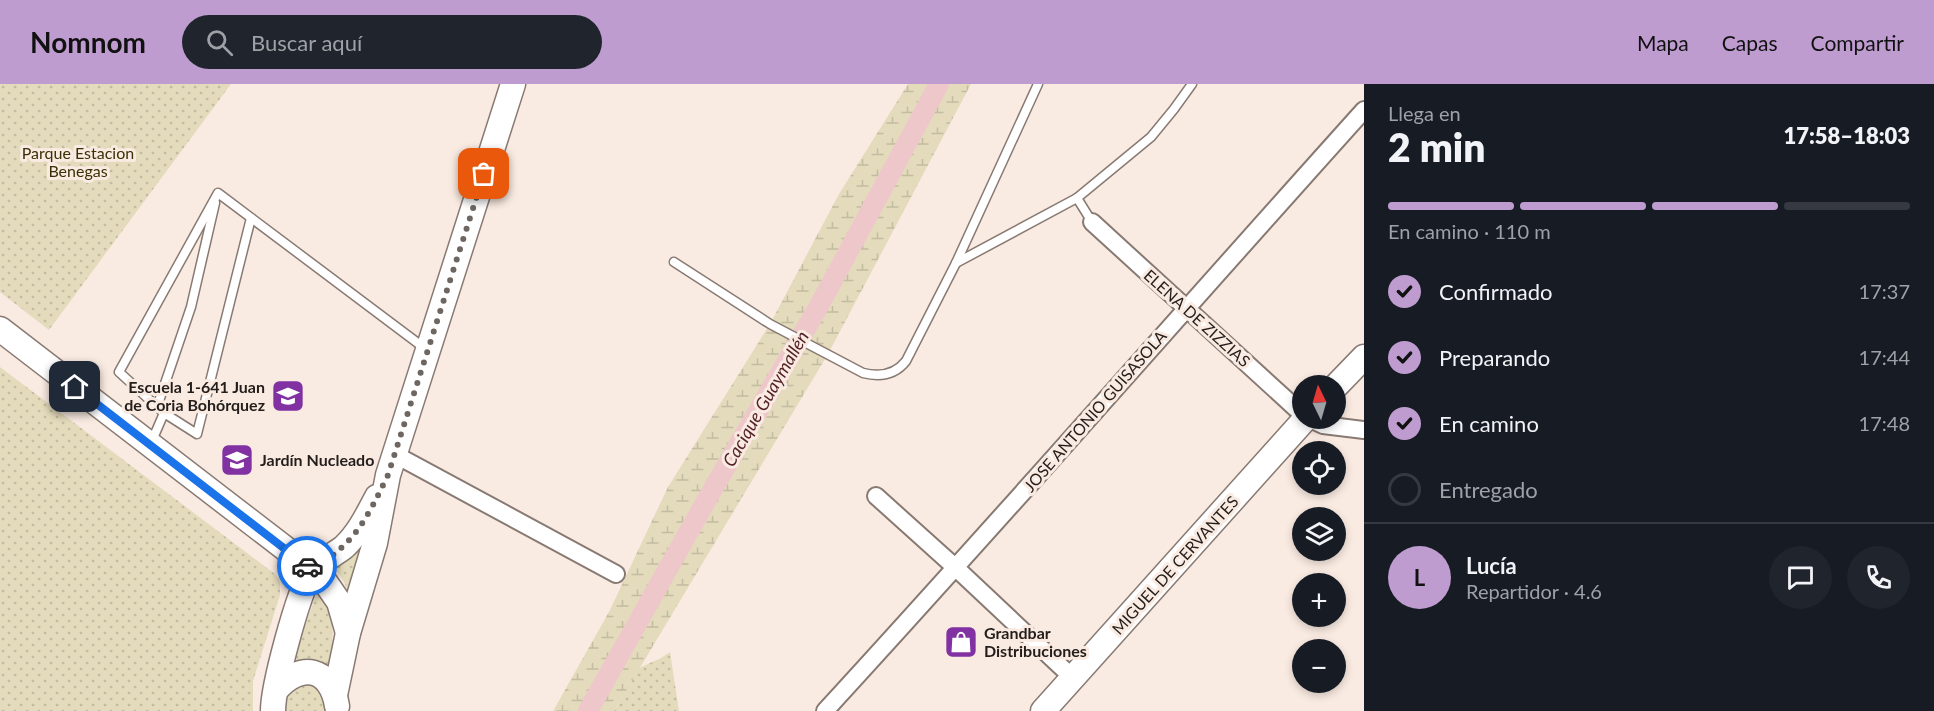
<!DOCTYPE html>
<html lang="es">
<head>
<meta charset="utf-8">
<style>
	:root { --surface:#171b24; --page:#20242c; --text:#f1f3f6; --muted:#9ea1a6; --line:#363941; --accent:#bf9cd0 }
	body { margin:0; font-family:Lato,sans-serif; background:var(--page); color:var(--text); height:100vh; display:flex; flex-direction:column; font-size:22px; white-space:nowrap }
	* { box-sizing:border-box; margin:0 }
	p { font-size:20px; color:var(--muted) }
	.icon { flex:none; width:33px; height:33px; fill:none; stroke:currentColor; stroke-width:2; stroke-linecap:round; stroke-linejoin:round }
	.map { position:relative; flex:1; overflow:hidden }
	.drawer { display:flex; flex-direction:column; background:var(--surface); width:570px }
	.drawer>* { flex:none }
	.needle { width:39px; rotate:355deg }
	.controls { position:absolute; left:1292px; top:291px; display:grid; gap:12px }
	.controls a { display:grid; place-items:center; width:54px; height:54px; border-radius:50%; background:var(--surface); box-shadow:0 3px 9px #0003; font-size:30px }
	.pin { position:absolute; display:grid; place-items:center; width:51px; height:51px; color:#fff; margin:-26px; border-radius:12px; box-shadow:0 3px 9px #0006 }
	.courier { position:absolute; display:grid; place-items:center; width:60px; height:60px; margin:-30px; border:4px solid #1a73e8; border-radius:50%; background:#fff; color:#222; box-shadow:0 2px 8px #0007 }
	.summary em { font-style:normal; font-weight:800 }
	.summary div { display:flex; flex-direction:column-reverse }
	.summary { display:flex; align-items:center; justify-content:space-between; height:102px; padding:0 24px }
	h1 { font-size:39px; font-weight:800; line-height:45px }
	.bar { display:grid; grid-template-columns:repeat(4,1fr); gap:9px 6px; align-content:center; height:72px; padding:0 24px }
	.bar i { height:8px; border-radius:4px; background:var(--line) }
	.bar .on { background:var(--accent) }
	.bar p { grid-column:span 4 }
	.line { display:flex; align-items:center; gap:15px; padding:0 24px; border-top:2px solid var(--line) }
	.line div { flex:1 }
	.round { display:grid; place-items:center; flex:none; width:63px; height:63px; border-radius:32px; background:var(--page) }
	ol { padding:0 24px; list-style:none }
	li { display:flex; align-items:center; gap:18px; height:66px }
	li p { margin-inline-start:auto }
	li .icon { padding:6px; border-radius:50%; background:var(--accent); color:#111; stroke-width:4 }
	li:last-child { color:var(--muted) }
	li i { width:33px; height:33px; border:3px solid var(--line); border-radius:50% }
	header { display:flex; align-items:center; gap:36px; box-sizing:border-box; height:84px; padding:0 30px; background:var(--accent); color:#111 }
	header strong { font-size:28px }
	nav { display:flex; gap:33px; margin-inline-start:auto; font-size:21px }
	.search { width:420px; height:54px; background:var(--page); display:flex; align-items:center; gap:15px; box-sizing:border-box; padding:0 21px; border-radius:33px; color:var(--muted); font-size:22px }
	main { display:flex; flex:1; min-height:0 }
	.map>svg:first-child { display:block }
	.grass { fill:url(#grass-dots) }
	.wetland { fill:url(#wetland-marsh) }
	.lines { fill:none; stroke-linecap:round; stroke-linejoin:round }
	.canal { stroke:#eec7ca; stroke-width:20 }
	.service-casing { stroke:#887a72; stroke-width:11 }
	.minor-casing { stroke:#887a72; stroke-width:20 }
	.secondary-casing { stroke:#887a72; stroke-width:27 }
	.service { stroke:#fff; stroke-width:8 }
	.minor { stroke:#fff; stroke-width:16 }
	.secondary { stroke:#fff; stroke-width:24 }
	.done { stroke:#6e6661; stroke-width:6; stroke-dasharray:0 10.8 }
	.route { stroke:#1a73e8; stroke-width:8 }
	.labels { text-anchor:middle; stroke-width:6; stroke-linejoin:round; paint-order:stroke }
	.park-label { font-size:16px; fill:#3b3005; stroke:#faebe2 }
	.street-label { font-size:16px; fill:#231e1b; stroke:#faebe2 }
	.poi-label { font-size:16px; font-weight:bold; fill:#231e1b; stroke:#faebe2; text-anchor:start }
	.water-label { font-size:18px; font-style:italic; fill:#542228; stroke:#faebe2 }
</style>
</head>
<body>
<header>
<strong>Nomnom</strong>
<div class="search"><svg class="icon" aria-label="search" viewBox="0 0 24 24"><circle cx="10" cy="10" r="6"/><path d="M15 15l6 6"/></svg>Buscar aquí</div>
<nav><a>Mapa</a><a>Capas</a><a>Compartir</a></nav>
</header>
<main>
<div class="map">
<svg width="1364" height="627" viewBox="0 0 1364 627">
	<defs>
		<pattern id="grass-dots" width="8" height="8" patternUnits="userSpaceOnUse" patternTransform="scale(1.5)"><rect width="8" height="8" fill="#e4dbbc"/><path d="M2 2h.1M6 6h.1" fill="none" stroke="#c3bca1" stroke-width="1.8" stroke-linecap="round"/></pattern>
		<pattern id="wetland-marsh" width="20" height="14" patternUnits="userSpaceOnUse" patternTransform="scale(1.5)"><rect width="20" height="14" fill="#e4dbbc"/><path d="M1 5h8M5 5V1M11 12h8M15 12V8" fill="none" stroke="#c3bca1"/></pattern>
	</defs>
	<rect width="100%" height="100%" fill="#faebe2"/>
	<g class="grass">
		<path d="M 0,0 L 231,0 L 49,246 L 0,208 Z"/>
		<path d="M 0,283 L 275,490 L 280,498 L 280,511 L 253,597 L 253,627 L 0,627 Z"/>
		<path d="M 364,455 L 348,509 L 345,500 L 335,483 Z"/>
		<path d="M 320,501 L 332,526 L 333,590 L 291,579 Z"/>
		<path d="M 670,568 L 679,627 L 614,627 L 639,584 L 661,574 Z"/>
		<path d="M 302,600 C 319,602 325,611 326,627 L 282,627 L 286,611 Z"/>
	</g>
	<path class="wetland" d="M 908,0 L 971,0 L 828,270 L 614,627 L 553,627 L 609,528 L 668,403 L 770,240 L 839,110 Z"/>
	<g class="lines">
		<path class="canal" d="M 588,627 L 710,410 L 820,220 L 939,0"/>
		<g class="service-casing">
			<g id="service">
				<path d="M 1077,114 L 1092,138"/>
				<path d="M 674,178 L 770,240 L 863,289 C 879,293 895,291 906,277 L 956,179 L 1038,0"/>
				<path d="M 956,179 L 1077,114 L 1151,53 L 1174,25 L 1192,0"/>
				<path d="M 157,323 L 191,223 L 215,119"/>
				<path d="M 164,329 L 197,350 L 251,134"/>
				<path d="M 151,359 L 164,329 L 119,288 L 218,109 L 427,266"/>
			</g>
		</g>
		<g class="minor-casing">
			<g id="minor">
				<path d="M 1092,138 L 1302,330"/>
				<path d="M 1308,334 L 1323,341 L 1364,346"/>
				<path d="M 394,370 L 616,490"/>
				<path d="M 876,412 L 956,484 L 1073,594"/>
				<path d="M 825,627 C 1007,429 1184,226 1364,26"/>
			</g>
		</g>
		<g class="secondary-casing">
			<g id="secondary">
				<path d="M 0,245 L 321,492 L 339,518 L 348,549"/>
				<path d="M 1335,303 L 1364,273"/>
				<path d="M 276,606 C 301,577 331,584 337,622"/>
				<path d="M 335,611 L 348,549 L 375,459 L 388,391 L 513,0"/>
				<path d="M 273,627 C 273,602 298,509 311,489 C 318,478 334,471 344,463 C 359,449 368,430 377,413"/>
				<path d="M 1043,627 L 1306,334"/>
			</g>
		</g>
		<use href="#service" class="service"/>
		<use href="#minor" class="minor"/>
		<use href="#secondary" class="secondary"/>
	</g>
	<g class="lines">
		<path class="done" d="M 307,482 L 312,486 C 356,458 366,436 388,391 L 484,90"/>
		<path class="route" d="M 75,303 L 307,482"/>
	</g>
	<defs>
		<g id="school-square" transform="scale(1.725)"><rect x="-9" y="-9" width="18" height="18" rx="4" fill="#8131a1" stroke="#faebe2"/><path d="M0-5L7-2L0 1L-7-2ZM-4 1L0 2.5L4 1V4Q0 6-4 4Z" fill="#fff"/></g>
		<g id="shop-square" transform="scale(1.725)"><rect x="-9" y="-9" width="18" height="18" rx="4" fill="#8131a1" stroke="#faebe2"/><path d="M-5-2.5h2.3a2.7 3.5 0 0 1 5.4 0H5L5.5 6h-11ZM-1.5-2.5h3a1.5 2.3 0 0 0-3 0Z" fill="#fff"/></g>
	</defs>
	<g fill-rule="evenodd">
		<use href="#school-square" x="288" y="312"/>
		<use href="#school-square" x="237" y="376"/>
		<use href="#shop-square" x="961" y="558"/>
	</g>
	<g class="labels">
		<g class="park-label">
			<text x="78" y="75">Parque Estacion<tspan x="78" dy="18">Benegas</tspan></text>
		</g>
		<g class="street-label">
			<text transform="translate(1197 234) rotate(42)" y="6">ELENA DE ZIZZIAS</text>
			<text transform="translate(1095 327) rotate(-49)" y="6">JOSE ANTONIO GUISASOLA</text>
			<text transform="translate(1175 481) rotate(-48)" y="6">MIGUEL DE CERVANTES</text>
		</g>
		<g class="poi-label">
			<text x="265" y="309" text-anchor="end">Escuela 1-641 Juan<tspan x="265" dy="18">de Coria Bohórquez</tspan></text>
			<text x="260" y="382">Jardín Nucleado</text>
			<text x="984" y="555">Grandbar<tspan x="984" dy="18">Distribuciones</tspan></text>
		</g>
		<g class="water-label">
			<text transform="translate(766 315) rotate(-60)" y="6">Cacique Guaymallén</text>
		</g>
	</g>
</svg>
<div class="controls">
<a><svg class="needle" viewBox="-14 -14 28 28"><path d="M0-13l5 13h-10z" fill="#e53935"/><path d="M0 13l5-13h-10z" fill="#9ea1a6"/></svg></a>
<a><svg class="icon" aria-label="locate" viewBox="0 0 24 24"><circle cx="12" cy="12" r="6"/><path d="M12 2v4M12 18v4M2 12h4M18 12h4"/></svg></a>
<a><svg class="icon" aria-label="layers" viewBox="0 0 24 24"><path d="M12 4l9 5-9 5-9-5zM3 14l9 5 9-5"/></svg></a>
<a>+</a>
<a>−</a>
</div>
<div class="pin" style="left:484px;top:90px;background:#ea580c"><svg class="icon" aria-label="bag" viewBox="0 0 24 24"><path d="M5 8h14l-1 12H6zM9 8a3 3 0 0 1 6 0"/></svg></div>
<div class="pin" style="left:75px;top:303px;background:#1f2937"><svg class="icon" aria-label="home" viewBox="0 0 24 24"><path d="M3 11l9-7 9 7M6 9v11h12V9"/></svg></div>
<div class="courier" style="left:307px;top:482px"><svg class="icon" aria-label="car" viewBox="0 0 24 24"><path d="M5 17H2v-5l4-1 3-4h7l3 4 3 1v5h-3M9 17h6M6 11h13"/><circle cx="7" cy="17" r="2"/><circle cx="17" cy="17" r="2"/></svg></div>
</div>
<section class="drawer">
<div class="summary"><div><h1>2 min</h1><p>Llega en</p></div><em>17:58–18:03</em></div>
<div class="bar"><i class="on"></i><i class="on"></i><i class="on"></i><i></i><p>En camino · 110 m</p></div>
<ol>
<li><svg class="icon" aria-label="check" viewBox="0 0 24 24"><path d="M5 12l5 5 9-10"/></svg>Confirmado<p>17:37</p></li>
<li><svg class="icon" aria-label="check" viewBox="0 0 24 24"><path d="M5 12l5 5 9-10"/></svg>Preparando<p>17:44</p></li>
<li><svg class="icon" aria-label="check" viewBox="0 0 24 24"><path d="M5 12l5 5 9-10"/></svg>En camino<p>17:48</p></li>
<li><i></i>Entregado</li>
</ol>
<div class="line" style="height:108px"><b class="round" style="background:var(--accent);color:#111">L</b><div><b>Lucía</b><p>Repartidor · 4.6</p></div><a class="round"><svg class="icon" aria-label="chat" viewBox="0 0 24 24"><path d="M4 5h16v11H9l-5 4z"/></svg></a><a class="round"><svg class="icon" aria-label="phone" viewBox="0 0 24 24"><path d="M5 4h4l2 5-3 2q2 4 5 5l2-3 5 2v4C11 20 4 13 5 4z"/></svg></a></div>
</section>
</main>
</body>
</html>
